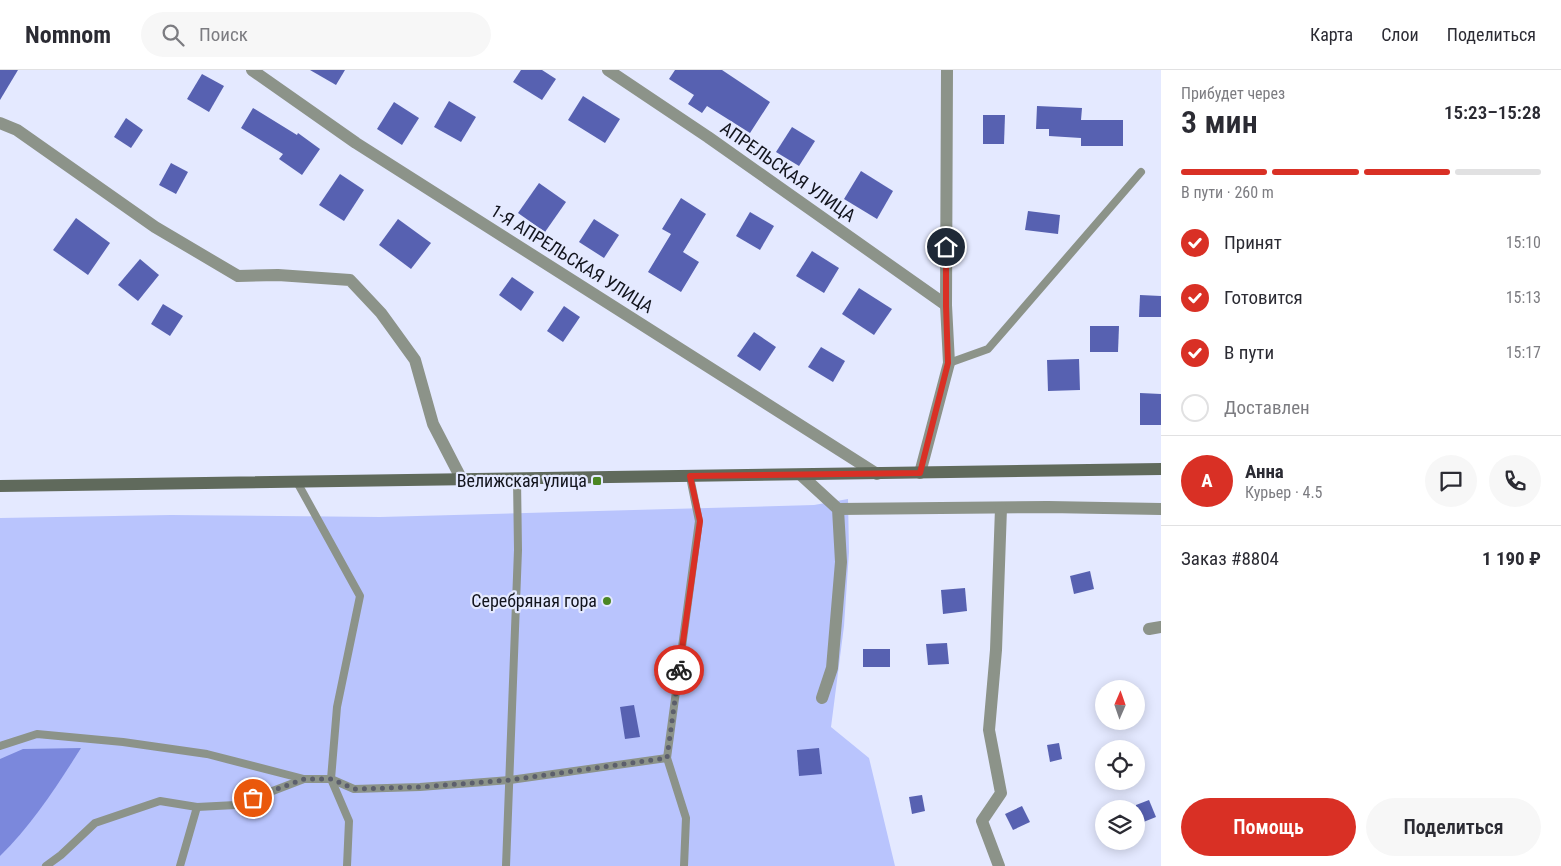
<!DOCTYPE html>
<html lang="ru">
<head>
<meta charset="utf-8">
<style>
	:root { --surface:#fff; --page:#f7f7f7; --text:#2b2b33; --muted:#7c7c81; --line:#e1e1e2; --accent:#d93025 }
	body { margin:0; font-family:"Roboto Condensed",sans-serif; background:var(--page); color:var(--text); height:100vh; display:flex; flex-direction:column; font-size:19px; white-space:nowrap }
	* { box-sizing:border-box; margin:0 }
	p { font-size:16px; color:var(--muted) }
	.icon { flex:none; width:28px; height:28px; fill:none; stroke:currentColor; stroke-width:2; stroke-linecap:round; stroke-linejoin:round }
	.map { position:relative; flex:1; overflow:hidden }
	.sheet { display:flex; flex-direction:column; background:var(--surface); width:400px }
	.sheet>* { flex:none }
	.needle { width:32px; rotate:2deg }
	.tools { position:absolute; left:1095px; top:610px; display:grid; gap:10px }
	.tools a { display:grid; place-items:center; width:50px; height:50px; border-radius:50%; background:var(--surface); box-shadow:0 2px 12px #0003; font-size:25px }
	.pin { position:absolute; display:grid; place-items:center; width:42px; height:42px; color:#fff; margin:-21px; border:2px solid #fff; border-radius:50%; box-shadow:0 1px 5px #0007 }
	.courier { position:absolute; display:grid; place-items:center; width:50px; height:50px; margin:-25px; border:4px solid #d93025; border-radius:50%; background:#fff; color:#222; box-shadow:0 1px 6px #0007 }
	.headline em { font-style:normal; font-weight:600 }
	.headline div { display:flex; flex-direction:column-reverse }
	.headline { display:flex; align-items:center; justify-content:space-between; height:85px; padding:0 20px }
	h1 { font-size:32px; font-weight:600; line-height:38px }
	.bar { display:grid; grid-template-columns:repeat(4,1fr); gap:8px 5px; align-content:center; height:60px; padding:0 20px }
	.bar i { height:6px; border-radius:4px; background:var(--line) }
	.bar .selected { background:var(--accent) }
	.bar p { grid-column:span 4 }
	.line { display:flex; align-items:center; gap:12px; padding:0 20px; border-top:1px solid var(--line) }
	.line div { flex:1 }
	.round { display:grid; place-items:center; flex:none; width:52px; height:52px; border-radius:26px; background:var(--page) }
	ol { padding:0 20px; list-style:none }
	li { display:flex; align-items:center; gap:15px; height:55px }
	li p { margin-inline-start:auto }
	li .icon { padding:5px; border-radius:50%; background:var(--accent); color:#fff; stroke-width:4 }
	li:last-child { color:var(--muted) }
	li i { width:28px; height:28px; border:2px solid var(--line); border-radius:50% }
	.action { display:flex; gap:10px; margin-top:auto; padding:10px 20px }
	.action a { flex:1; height:58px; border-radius:30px; background:var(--accent); color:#fff; font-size:20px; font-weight:600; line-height:58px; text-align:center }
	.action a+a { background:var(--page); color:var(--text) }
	header { display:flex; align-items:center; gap:30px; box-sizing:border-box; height:70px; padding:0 25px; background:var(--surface); border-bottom:1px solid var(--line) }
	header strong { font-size:24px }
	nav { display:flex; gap:28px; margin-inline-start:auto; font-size:18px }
	.search { width:350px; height:45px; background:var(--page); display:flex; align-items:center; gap:12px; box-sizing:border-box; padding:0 18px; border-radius:28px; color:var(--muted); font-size:19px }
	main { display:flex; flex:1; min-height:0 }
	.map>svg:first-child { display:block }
	.green { fill:#b9c4fd }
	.water { fill:#7b88dc }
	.building { fill:#5761b1 }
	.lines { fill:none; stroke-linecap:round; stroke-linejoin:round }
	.lane { stroke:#8c9389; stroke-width:8 }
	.street { stroke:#8c9389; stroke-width:12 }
	.secondary { stroke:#606a5c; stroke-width:12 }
	.done { stroke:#5c5f6c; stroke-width:5; stroke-dasharray:0 9 }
	.route { stroke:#d93025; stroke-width:6 }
	.poi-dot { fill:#4b8623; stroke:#e4e9ff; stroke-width:2 }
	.labels { text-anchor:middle; stroke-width:4.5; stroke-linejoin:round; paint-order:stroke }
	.street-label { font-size:18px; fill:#12141d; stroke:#e4e9ff }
	.poi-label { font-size:18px; fill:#12141d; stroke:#e4e9ff; text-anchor:end }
</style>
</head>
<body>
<header>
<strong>Nomnom</strong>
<div class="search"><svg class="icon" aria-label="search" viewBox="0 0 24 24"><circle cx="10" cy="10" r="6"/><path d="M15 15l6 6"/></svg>Поиск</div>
<nav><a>Карта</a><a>Слои</a><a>Поделиться</a></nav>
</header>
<main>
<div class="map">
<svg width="1161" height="796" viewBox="0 0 1161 796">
	<rect width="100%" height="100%" fill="#e4e9ff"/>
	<path class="green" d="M 848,429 L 849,482 L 844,556 L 831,657 L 869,688 L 895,796 L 0,796 L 0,448 L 171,445 L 380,447 L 814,435 Z"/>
	<path class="water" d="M 81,678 C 57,716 32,755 0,786 L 0,689 L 23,679 Z"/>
	<g class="building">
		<path d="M 0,0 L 18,0 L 0,30 Z"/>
		<path d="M 310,0 L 345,0 L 336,15 Z"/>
		<path d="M 521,0 L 542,0 L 556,9 L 542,30 L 513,12 Z"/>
		<path d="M 675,0 L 722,0 L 770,32 L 750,63 L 707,36 L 702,43 L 688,34 L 694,25 L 669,9 Z"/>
		<path d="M 202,4 L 224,16 L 209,42 L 187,29 Z"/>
		<path d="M 583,26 L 620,49 L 605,73 L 568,50 Z"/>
		<path d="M 449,31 L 476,47 L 461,72 L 434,57 Z"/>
		<path d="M 394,32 L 419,48 L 402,75 L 377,59 Z"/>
		<path d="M 1037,36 L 1082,38 L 1081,50 L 1123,50 L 1123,76 L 1081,76 L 1081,68 L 1049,66 L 1049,59 L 1036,59 Z"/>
		<path d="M 253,38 L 297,65 L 298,63 L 320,79 L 302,105 L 279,89 L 283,84 L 241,58 Z"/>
		<path d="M 983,45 L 1005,45 L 1004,74 L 983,74 Z"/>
		<path d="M 126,48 L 143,60 L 131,78 L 114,67 Z"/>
		<path d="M 792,57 L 815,71 L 799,96 L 776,82 Z"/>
		<path d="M 171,93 L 188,102 L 176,124 L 159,115 Z"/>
		<path d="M 861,101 L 893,121 L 877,149 L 844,129 Z"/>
		<path d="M 340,104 L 364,120 L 344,151 L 319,135 Z"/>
		<path d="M 539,113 L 566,132 L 545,162 L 518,143 Z"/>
		<path d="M 681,128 L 706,144 L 683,182 L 699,192 L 681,222 L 648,202 L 671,164 L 662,159 Z"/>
		<path d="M 1028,141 L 1060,145 L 1058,164 L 1025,160 Z"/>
		<path d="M 750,142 L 774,156 L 760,180 L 736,166 Z"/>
		<path d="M 76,148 L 110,173 L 88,205 L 53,180 Z"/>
		<path d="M 398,149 L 431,173 L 411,199 L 379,175 Z"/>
		<path d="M 594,149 L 619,165 L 604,188 L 579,172 Z"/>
		<path d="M 812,181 L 839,198 L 824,223 L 796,206 Z"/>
		<path d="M 140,189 L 159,205 L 138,231 L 118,215 Z"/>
		<path d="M 512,207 L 534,222 L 521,241 L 499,225 Z"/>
		<path d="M 859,218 L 892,239 L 874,265 L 842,244 Z"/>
		<path d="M 1140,225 L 1161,226 L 1161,247 L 1139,247 Z"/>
		<path d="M 163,234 L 183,246 L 170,266 L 151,254 Z"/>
		<path d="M 564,236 L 580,247 L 563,272 L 547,261 Z"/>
		<path d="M 1090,256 L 1119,256 L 1118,282 L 1090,282 Z"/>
		<path d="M 754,262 L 776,277 L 760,301 L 737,286 Z"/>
		<path d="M 821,277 L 845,291 L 833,312 L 808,297 Z"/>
		<path d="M 1079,289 L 1080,320 L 1048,321 L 1047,290 Z"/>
		<path d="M 1140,323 L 1161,324 L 1161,355 L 1140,355 Z"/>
		<path d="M 1090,501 L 1094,519 L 1074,524 L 1070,506 Z"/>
		<path d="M 965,518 L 967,541 L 943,544 L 941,520 Z"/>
		<path d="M 947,573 L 949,594 L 928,595 L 926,574 Z"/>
		<rect x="863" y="579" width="27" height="18"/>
		<path d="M 634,635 L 640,667 L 625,669 L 620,637 Z"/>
		<path d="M 1059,673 L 1062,689 L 1050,692 L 1047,675 Z"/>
		<path d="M 819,678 L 822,704 L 799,706 L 797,680 Z"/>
		<path d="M 922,725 L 925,741 L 912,744 L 909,727 Z"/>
		<path d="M 1149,730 L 1156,747 L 1136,755 L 1136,735 Z"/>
		<path d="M 1022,736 L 1030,752 L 1013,760 L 1005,744 Z"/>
	</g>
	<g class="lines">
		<g class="lane">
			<path d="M 949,293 L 988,279 L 1141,102"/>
			<path d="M 297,412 L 360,526 L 337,637 L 331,709 L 354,719 L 420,717 L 510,710 L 667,688"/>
			<path d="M 0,676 L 37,664 L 123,672 L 207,684 L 304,709"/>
			<path d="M 46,796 L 61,785 L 95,753 L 160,731 L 197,737 L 236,735 L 304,709 L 331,709 L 349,751 L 347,796"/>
			<path d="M 180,796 L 197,737"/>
			<path d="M 506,796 L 518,480 L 517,409"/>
			<path d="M 684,796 L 686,748 L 667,688 L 699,451 L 690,407"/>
		</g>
		<g class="street">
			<path d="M 252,0 L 356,73 L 877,404"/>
			<path d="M 608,0 L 708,67 L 946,235"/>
			<path d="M 0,53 L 17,60 L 155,157 L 238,206 L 278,205 L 350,210 L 381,243 L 415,290 L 433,354 L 462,410"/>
			<path d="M 920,403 L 949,293 L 946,235 L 947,0"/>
			<path d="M 801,405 L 838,439 L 841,492 L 832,598 L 822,628"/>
			<path d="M 838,439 L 1048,437 L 1161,439"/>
			<path d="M 1149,559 L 1161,557"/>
			<path d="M 999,796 L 982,751 L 1001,723 L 989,660 L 996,580 L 1001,438"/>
		</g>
		<path class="secondary" d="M 0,416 L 1161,399"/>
	</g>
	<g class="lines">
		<path class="done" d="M 253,728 L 304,709 L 332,709 L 354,719 L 420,717 L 510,710 L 667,688 L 679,600"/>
		<path class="route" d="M 679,600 L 700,451 L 690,406 L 920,403 L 948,293 L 946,236 L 946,177"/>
	</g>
	<g class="poi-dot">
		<rect x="592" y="406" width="10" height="10" rx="2.5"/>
		<circle cx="607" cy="531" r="5"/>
	</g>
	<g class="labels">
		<g class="street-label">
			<text transform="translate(788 102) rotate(35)" y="6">АПРЕЛЬСКАЯ УЛИЦА</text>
			<text transform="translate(572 189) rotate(32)" y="6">1-Я АПРЕЛЬСКАЯ УЛИЦА</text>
		</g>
		<g class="poi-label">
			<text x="587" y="417">Велижская улица</text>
			<text x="597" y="537">Серебряная гора</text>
		</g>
	</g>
</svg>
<div class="tools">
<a><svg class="needle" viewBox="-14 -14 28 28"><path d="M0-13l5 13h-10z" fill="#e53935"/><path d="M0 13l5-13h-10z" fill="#7c7c81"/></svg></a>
<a><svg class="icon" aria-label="locate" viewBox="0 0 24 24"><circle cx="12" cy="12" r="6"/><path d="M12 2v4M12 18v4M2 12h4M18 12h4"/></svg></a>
<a><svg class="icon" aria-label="layers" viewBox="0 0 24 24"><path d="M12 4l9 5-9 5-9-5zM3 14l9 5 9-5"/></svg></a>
</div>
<div class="pin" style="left:253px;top:728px;background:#ea580c"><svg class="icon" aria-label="bag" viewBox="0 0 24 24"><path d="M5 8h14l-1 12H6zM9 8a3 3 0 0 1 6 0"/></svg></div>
<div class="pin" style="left:946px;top:177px;background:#1f2937"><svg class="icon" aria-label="home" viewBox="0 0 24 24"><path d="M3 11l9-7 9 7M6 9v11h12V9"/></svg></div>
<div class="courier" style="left:679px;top:600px"><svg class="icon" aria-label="bike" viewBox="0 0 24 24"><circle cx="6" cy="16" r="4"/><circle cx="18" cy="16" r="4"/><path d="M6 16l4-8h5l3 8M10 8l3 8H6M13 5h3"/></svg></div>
</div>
<section class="sheet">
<div class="headline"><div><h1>3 мин</h1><p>Прибудет через</p></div><em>15:23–15:28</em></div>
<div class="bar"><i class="selected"></i><i class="selected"></i><i class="selected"></i><i></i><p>В пути · 260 m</p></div>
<ol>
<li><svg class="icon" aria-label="check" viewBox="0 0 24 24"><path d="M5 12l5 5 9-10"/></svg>Принят<p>15:10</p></li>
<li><svg class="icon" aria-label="check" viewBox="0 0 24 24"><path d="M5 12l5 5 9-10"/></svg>Готовится<p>15:13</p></li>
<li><svg class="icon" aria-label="check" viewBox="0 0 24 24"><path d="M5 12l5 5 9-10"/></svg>В пути<p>15:17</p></li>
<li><i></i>Доставлен</li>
</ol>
<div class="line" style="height:90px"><b class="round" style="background:var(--accent);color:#fff">А</b><div><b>Анна</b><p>Курьер · 4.5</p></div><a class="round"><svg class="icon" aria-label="chat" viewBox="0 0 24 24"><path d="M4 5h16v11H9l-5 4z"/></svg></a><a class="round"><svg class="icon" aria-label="phone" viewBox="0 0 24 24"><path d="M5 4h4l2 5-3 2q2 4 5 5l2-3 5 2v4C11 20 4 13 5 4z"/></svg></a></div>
<div class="line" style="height:65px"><div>Заказ #8804</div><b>1 190 ₽</b></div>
<div class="action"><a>Помощь</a><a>Поделиться</a></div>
</section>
</main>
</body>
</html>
